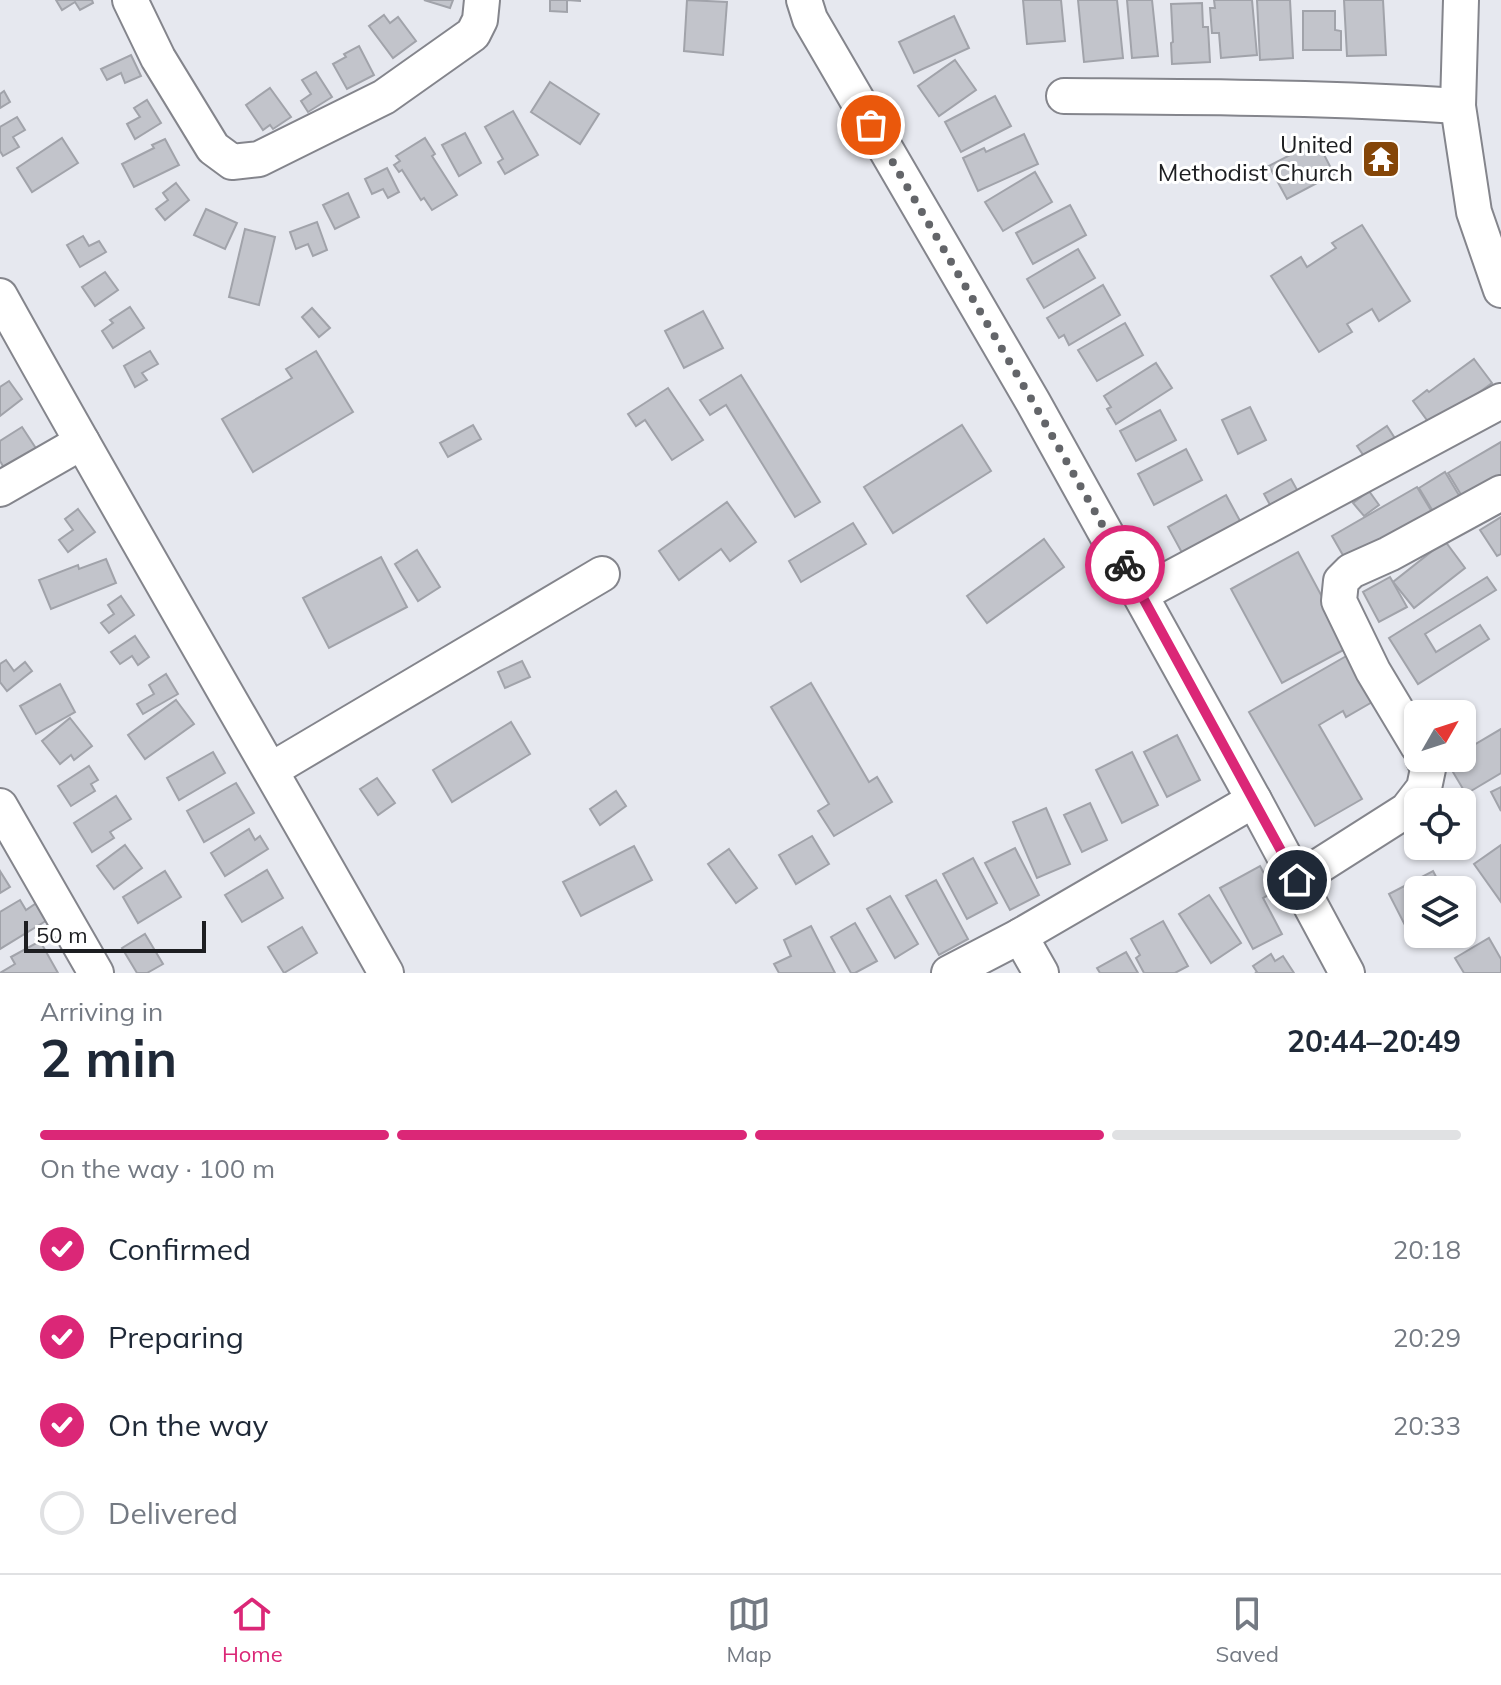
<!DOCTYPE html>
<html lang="en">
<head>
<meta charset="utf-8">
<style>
	:root { --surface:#fff; --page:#f6f6f7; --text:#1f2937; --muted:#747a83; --line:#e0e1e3; --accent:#db2777 }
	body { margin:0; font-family:Mulish,sans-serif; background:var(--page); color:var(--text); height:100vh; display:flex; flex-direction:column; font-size:30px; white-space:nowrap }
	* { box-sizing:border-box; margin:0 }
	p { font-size:26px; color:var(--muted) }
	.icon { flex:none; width:44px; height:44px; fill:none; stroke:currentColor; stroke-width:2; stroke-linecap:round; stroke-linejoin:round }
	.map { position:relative; height:973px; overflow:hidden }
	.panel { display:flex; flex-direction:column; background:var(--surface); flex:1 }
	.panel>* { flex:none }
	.needle { width:52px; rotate:51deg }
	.controls { position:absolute; left:1404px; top:700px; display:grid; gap:16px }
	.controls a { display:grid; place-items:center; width:72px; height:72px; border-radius:12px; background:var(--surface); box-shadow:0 2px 6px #0004; font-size:40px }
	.scale { position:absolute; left:24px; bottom:20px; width:182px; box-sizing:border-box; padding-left:8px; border:4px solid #1d1e21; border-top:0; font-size:22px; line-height:28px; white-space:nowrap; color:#1d1e21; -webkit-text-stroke:6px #fff; paint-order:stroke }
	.pin { position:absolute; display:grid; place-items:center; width:68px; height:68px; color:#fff; margin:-34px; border:4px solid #fff; border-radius:50%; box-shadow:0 2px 8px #0007 }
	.courier { position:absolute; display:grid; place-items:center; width:80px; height:80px; margin:-40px; border:6px solid #db2777; border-radius:50%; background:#fff; color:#222; box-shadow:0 2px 10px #0007 }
	.overview em { font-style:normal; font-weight:700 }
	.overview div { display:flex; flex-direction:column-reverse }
	.overview { display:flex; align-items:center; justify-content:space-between; height:136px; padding:0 40px }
	h1 { font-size:52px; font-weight:700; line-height:60px }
	.bar { display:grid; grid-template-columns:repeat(4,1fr); gap:12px 8px; align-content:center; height:96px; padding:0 40px }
	.bar i { height:10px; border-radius:6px; background:var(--line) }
	.bar .on { background:var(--accent) }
	.bar p { grid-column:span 4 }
	ol { padding:0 40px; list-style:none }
	li { display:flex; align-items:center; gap:24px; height:88px }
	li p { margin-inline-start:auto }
	li .icon { padding:8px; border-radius:50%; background:var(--accent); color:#fff; stroke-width:4 }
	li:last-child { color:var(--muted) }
	li i { width:44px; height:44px; border:4px solid var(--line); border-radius:50% }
	.tab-bar { display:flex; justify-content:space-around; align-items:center; height:112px; border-top:2px solid var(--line); background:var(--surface); font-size:22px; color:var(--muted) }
	.tab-bar a { display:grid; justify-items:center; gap:4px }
	.tab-bar .on { color:var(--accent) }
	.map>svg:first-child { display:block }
	.building { fill:#c2c4cb; stroke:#a1a3aa; stroke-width:2 }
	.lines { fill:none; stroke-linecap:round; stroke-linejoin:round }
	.minor-casing { stroke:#84858c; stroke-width:38 }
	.minor { stroke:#fff; stroke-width:34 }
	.done { stroke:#636569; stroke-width:8; stroke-dasharray:0 14.4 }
	.route { stroke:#db2777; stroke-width:10 }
	.labels { text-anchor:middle; stroke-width:6; stroke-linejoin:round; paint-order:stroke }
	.poi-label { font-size:24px; fill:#1d1e21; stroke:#fff; text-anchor:end }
</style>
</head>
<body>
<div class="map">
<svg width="1501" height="973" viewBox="0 0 1501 973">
	<rect width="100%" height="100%" fill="#e6e8ef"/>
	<g class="building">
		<path d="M 56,0 L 92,0 L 93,3 L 80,10 L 75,2 L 62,10 Z"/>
		<path d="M 424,0 L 453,0 L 450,8 Z"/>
		<path d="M 550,0 L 580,0 L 580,1 L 567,0 L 567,12 L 550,11 Z"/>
		<path d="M 687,0 L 727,2 L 723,55 L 684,51 Z"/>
		<path d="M 1023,0 L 1061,0 L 1065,41 L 1027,44 Z"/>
		<path d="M 1078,0 L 1117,0 L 1123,58 L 1084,62 Z"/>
		<path d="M 1127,0 L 1152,0 L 1158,56 L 1132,58 Z"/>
		<path d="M 1214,0 L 1252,0 L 1257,55 L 1221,58 L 1219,33 L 1212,33 L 1210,8 L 1215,8 Z"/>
		<path d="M 1257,0 L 1290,0 L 1293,58 L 1260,60 Z"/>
		<path d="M 1344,0 L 1383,0 L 1386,55 L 1347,56 Z"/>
		<path d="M 1202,3 L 1203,27 L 1208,27 L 1210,62 L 1172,64 L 1171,43 L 1173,42 L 1171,4 Z"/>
		<path d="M 1303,11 L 1335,11 L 1335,30 L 1341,31 L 1341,50 L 1303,50 Z"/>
		<path d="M 384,15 L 390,23 L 398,17 L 416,41 L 393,58 L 369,26 Z"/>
		<path d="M 954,16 L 969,48 L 914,73 L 899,42 Z"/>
		<path d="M 359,46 L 374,75 L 347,89 L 333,64 L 346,57 L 344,54 Z"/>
		<path d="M 131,55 L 141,76 L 125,83 L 121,73 L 107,80 L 101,69 Z"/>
		<path d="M 955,60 L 976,90 L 939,116 L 918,86 Z"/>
		<path d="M 316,72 L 332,97 L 308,112 L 301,101 L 311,94 L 302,80 Z"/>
		<path d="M 550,82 L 599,114 L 580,144 L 531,112 Z"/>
		<path d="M 270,88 L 291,117 L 273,129 L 270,125 L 263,130 L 246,105 Z"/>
		<path d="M 4,91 L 10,102 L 0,108 L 0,94 Z"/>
		<path d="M 995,96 L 1011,126 L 961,152 L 945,122 Z"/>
		<path d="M 147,100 L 161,123 L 135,139 L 127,124 L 140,117 L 134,108 Z"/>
		<path d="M 513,111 L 538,155 L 505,174 L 498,162 L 503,159 L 485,127 Z"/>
		<path d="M 17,117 L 25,130 L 13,137 L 19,147 L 3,156 L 0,151 L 0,127 Z"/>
		<path d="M 465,133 L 481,163 L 459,176 L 442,145 Z"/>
		<path d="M 1024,134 L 1038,164 L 978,191 L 963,158 L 984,148 L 986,152 Z"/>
		<path d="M 62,138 L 78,163 L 32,192 L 17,168 Z"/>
		<path d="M 425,138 L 435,154 L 432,156 L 457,195 L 432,210 L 424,198 L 421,200 L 402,170 L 399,172 L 394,165 L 400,161 L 396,156 Z"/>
		<path d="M 165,139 L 179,165 L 134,187 L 122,164 L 154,148 L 152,145 Z"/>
		<path d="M 1317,141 L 1334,174 L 1287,199 L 1269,166 Z"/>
		<path d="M 387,168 L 399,192 L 388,198 L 383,189 L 372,194 L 365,179 Z"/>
		<path d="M 1035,172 L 1052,202 L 1003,231 L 985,202 Z"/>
		<path d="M 176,183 L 189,200 L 165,220 L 156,209 L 168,200 L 163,193 Z"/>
		<path d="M 348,193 L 359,217 L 335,229 L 323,205 Z"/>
		<path d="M 1070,205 L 1086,235 L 1033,264 L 1016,233 Z"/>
		<path d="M 206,209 L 237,223 L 225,249 L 194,235 Z"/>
		<path d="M 317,222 L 327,250 L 313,256 L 308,244 L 296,249 L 290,232 Z"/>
		<path d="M 1362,225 L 1410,301 L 1379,321 L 1372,309 L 1347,324 L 1352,332 L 1319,352 L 1271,276 L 1301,257 L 1307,267 L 1336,248 L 1332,243 Z"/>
		<path d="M 245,229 L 275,237 L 259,305 L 229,297 Z"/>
		<path d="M 83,236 L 89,246 L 99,241 L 106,252 L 80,267 L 67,245 Z"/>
		<path d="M 1078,249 L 1095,278 L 1044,308 L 1027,279 Z"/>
		<path d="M 105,272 L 118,290 L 95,306 L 82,287 Z"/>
		<path d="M 1103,285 L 1120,315 L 1069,345 L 1064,335 L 1059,338 L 1047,318 Z"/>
		<path d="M 130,307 L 144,328 L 113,348 L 102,331 L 113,323 L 110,320 Z"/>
		<path d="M 312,308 L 330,328 L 319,337 L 302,317 Z"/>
		<path d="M 703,311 L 723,348 L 684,368 L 665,331 Z"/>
		<path d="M 1125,323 L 1143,355 L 1097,381 L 1078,350 Z"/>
		<path d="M 150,351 L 158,364 L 142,373 L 147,380 L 135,387 L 124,366 Z"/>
		<path d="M 316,351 L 353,412 L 253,472 L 222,419 L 292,378 L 286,369 Z"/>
		<path d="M 1474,359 L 1492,383 L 1432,427 L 1413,401 L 1427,390 L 1429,392 Z"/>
		<path d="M 1156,363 L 1172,388 L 1116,424 L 1107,409 L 1111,407 L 1104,396 Z"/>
		<path d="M 741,375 L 820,502 L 795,517 L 726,405 L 710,415 L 700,400 Z"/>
		<path d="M 9,381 L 22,399 L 0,416 L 0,387 Z"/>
		<path d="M 668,388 L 703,440 L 672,460 L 645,420 L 636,426 L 628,414 Z"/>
		<path d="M 1250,407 L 1266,440 L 1238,454 L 1222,420 Z"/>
		<path d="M 1160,410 L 1176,440 L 1136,461 L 1120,431 Z"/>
		<path d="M 473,425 L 481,439 L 448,457 L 440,443 Z"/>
		<path d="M 962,425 L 991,471 L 893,533 L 864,487 Z"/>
		<path d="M 1387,426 L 1398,443 L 1368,462 L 1357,446 Z"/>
		<path d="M 22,427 L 39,453 L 7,473 L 0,461 L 0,441 Z"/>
		<path d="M 1501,442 L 1501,476 L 1463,498 L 1448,473 Z"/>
		<path d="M 1186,449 L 1202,480 L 1154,505 L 1138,474 Z"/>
		<path d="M 1445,472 L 1460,497 L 1434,513 L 1419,488 Z"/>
		<path d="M 1291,479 L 1301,497 L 1274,512 L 1264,494 Z"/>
		<path d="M 1417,487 L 1438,522 L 1348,564 L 1332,536 Z"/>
		<path d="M 1369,491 L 1379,505 L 1364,516 L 1353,503 Z"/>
		<path d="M 1226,495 L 1245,530 L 1187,562 L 1168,527 Z"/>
		<path d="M 727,502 L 756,542 L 730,561 L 721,549 L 679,580 L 659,551 Z"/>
		<path d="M 78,509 L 95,532 L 68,552 L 59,540 L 73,530 L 65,519 Z"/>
		<path d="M 1501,517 L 1501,554 L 1497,556 L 1480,530 Z"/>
		<path d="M 853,523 L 866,544 L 801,582 L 789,561 Z"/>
		<path d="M 1044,539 L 1064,567 L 987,623 L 967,596 Z"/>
		<path d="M 1445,541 L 1465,568 L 1414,608 L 1393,582 Z"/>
		<path d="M 417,550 L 440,587 L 418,601 L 395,564 Z"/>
		<path d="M 1298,552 L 1349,647 L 1282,683 L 1231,589 Z"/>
		<path d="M 381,557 L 407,607 L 329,648 L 303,598 Z"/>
		<path d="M 106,559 L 116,583 L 51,609 L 39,580 L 78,565 L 79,569 Z"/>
		<path d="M 1390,577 L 1407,607 L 1379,622 L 1363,592 Z"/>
		<path d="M 1487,577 L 1496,590 L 1425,634 L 1436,652 L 1480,625 L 1489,639 L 1418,684 L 1389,638 Z"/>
		<path d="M 121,596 L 134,615 L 109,633 L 101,623 L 114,614 L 108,605 Z"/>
		<path d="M 135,636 L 149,657 L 138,665 L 132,656 L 120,664 L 111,652 Z"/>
		<path d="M 1355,651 L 1381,697 L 1346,717 L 1343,711 L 1319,725 L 1362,799 L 1315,826 L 1249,712 Z"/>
		<path d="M 6,660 L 14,671 L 25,662 L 32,671 L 7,691 L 0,682 L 0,664 Z"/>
		<path d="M 522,661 L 530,677 L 505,688 L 498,672 Z"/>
		<path d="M 166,674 L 178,694 L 143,714 L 137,704 L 154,694 L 149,685 Z"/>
		<path d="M 811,683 L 869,782 L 877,777 L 892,802 L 834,836 L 818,811 L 829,804 L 771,707 Z"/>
		<path d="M 60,684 L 75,712 L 36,734 L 20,706 Z"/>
		<path d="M 176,700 L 194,724 L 145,759 L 128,735 Z"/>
		<path d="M 70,718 L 92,746 L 74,760 L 71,755 L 60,764 L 42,741 Z"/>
		<path d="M 511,722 L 530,754 L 452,802 L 433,770 Z"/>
		<path d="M 1501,729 L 1501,773 L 1466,794 L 1447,762 L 1453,758 L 1462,758 L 1462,752 Z"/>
		<path d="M 1177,735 L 1200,780 L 1167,797 L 1144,752 Z"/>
		<path d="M 213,752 L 225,773 L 179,800 L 167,778 Z"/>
		<path d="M 1132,752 L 1158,805 L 1122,823 L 1096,770 Z"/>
		<path d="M 89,766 L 98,780 L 91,784 L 95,791 L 71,806 L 58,786 Z"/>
		<path d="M 377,778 L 395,803 L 378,815 L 360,789 Z"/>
		<path d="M 236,783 L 254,813 L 204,842 L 187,811 Z"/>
		<path d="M 1501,787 L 1501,811 L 1491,792 Z"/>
		<path d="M 616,791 L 626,806 L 600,825 L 590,809 Z"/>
		<path d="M 116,796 L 131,819 L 110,832 L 114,838 L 92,852 L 74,823 Z"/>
		<path d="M 1090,803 L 1107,840 L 1082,852 L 1064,815 Z"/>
		<path d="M 1046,808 L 1070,864 L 1037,878 L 1013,822 Z"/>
		<path d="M 249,829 L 255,840 L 260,836 L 268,849 L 225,876 L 211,853 Z"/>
		<path d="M 812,836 L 829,864 L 796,884 L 779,855 Z"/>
		<path d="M 125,845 L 142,868 L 114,889 L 97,866 Z"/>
		<path d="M 1501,845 L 1501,902 L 1474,864 Z"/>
		<path d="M 634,846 L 652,880 L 581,916 L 563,882 Z"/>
		<path d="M 1015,848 L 1039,895 L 1010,910 L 985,863 Z"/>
		<path d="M 729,849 L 757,888 L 736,903 L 708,864 Z"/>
		<path d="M 973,858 L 997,903 L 967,919 L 943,874 Z"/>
		<path d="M 1260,866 L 1274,892 L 1263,898 L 1282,934 L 1253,949 L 1220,888 Z"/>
		<path d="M 267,870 L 283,898 L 242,922 L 225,895 Z"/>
		<path d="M 0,871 L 10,887 L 0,893 Z"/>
		<path d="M 165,871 L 181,897 L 138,923 L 123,897 Z"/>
		<path d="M 1433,871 L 1443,890 L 1418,890 L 1418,931 L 1410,935 L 1389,894 Z"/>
		<path d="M 936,880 L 968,939 L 939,955 L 906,896 Z"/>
		<path d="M 1209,895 L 1241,943 L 1211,963 L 1179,914 Z"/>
		<path d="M 890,896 L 918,944 L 895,958 L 867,909 Z"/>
		<path d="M 20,900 L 26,910 L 38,902 L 49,919 L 0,949 L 0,912 Z"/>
		<path d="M 1163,921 L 1188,966 L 1175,973 L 1144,973 L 1136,958 L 1140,955 L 1131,939 Z"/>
		<path d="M 855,923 L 877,961 L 855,973 L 851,973 L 831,937 Z"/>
		<path d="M 811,926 L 835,973 L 779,973 L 774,964 L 791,956 L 784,940 Z"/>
		<path d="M 302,927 L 317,953 L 284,973 L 268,947 Z"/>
		<path d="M 145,934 L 163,964 L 147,973 L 137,973 L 122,948 Z"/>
		<path d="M 1489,938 L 1501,959 L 1501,973 L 1464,973 L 1455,958 Z"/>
		<path d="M 40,941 L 58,973 L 0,973 L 15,964 L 11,957 Z"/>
		<path d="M 1126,952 L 1138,973 L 1100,973 L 1097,968 Z"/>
		<path d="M 1271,954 L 1275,961 L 1283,956 L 1294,973 L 1255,973 L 1257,972 L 1253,966 Z"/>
	</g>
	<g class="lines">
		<g class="minor-casing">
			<g id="minor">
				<path d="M 130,0 L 158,58 L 213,148 L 232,162 L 259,159 L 384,97 L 473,34 L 480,20 L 482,0"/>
				<path d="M 804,0 L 810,19 L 1033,402 L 1254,800 L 1347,973"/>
				<path d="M 1461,0 L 1458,106 L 1474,212 L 1501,290"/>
				<path d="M 1064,96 C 1195,97 1326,97 1458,106"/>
				<path d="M 0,296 C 126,523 258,747 386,973"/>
				<path d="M 0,489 L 82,442"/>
				<path d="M 1141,594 L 1501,401"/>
				<path d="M 1418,746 L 1373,671 L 1339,601 L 1341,581 L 1351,571 L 1389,554 L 1501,493"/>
				<path d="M 271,770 L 602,574"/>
				<path d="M 0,806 L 96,973"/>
				<path d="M 1297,880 L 1407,810 L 1424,788 L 1428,769 L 1423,758"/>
				<path d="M 1020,936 L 1041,973"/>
				<path d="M 949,973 L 1020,936 L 1254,800"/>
			</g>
		</g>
		<use href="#minor" class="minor"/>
	</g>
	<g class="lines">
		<path class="done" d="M 871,125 L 1033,402 L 1125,565"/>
		<path class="route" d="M 1125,565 L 1297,880"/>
	</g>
	<defs>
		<g id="temple-square" transform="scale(2)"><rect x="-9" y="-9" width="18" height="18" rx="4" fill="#854608" stroke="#fff"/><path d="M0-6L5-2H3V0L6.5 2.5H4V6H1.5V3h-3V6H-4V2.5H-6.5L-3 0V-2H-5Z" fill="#fff"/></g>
	</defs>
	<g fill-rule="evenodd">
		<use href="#temple-square" x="1381" y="159"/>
	</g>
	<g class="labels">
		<g class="poi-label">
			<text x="1353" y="153">United<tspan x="1353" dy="28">Methodist Church</tspan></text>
		</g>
	</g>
</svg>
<div class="controls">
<a><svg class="needle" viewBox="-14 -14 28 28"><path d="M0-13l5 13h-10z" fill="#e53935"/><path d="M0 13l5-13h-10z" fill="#747a83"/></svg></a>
<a><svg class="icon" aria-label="locate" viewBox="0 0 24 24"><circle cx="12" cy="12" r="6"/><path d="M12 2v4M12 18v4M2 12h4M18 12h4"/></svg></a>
<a><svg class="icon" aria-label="layers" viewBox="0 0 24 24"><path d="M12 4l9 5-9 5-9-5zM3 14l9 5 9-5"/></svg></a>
</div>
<div class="scale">50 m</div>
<div class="pin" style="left:871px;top:125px;background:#ea580c"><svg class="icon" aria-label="bag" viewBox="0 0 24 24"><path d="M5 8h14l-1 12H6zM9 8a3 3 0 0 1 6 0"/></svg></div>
<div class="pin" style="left:1297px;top:880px;background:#1f2937"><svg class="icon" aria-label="home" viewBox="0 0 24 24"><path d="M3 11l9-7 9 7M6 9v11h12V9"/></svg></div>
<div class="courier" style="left:1125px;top:565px"><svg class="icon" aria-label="bike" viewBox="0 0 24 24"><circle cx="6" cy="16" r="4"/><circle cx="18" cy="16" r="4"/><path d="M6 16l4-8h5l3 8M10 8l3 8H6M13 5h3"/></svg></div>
</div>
<section class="panel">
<div class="overview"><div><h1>2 min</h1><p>Arriving in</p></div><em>20:44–20:49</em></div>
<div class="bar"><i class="on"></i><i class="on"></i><i class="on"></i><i></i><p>On the way · 100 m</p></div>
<ol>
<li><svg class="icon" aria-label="check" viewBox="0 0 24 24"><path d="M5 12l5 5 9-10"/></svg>Confirmed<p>20:18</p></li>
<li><svg class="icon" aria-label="check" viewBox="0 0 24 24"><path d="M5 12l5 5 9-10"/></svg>Preparing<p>20:29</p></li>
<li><svg class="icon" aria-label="check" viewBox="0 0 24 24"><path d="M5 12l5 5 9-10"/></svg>On the way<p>20:33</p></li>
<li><i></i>Delivered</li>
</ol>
</section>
<nav class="tab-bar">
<a class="on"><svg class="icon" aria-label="home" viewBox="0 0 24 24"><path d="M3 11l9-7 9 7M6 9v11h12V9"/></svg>Home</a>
<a><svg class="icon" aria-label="map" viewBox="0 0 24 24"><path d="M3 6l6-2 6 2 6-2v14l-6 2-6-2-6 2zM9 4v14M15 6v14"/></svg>Map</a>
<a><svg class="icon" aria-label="saved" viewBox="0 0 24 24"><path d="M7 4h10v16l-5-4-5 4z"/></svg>Saved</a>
</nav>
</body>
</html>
